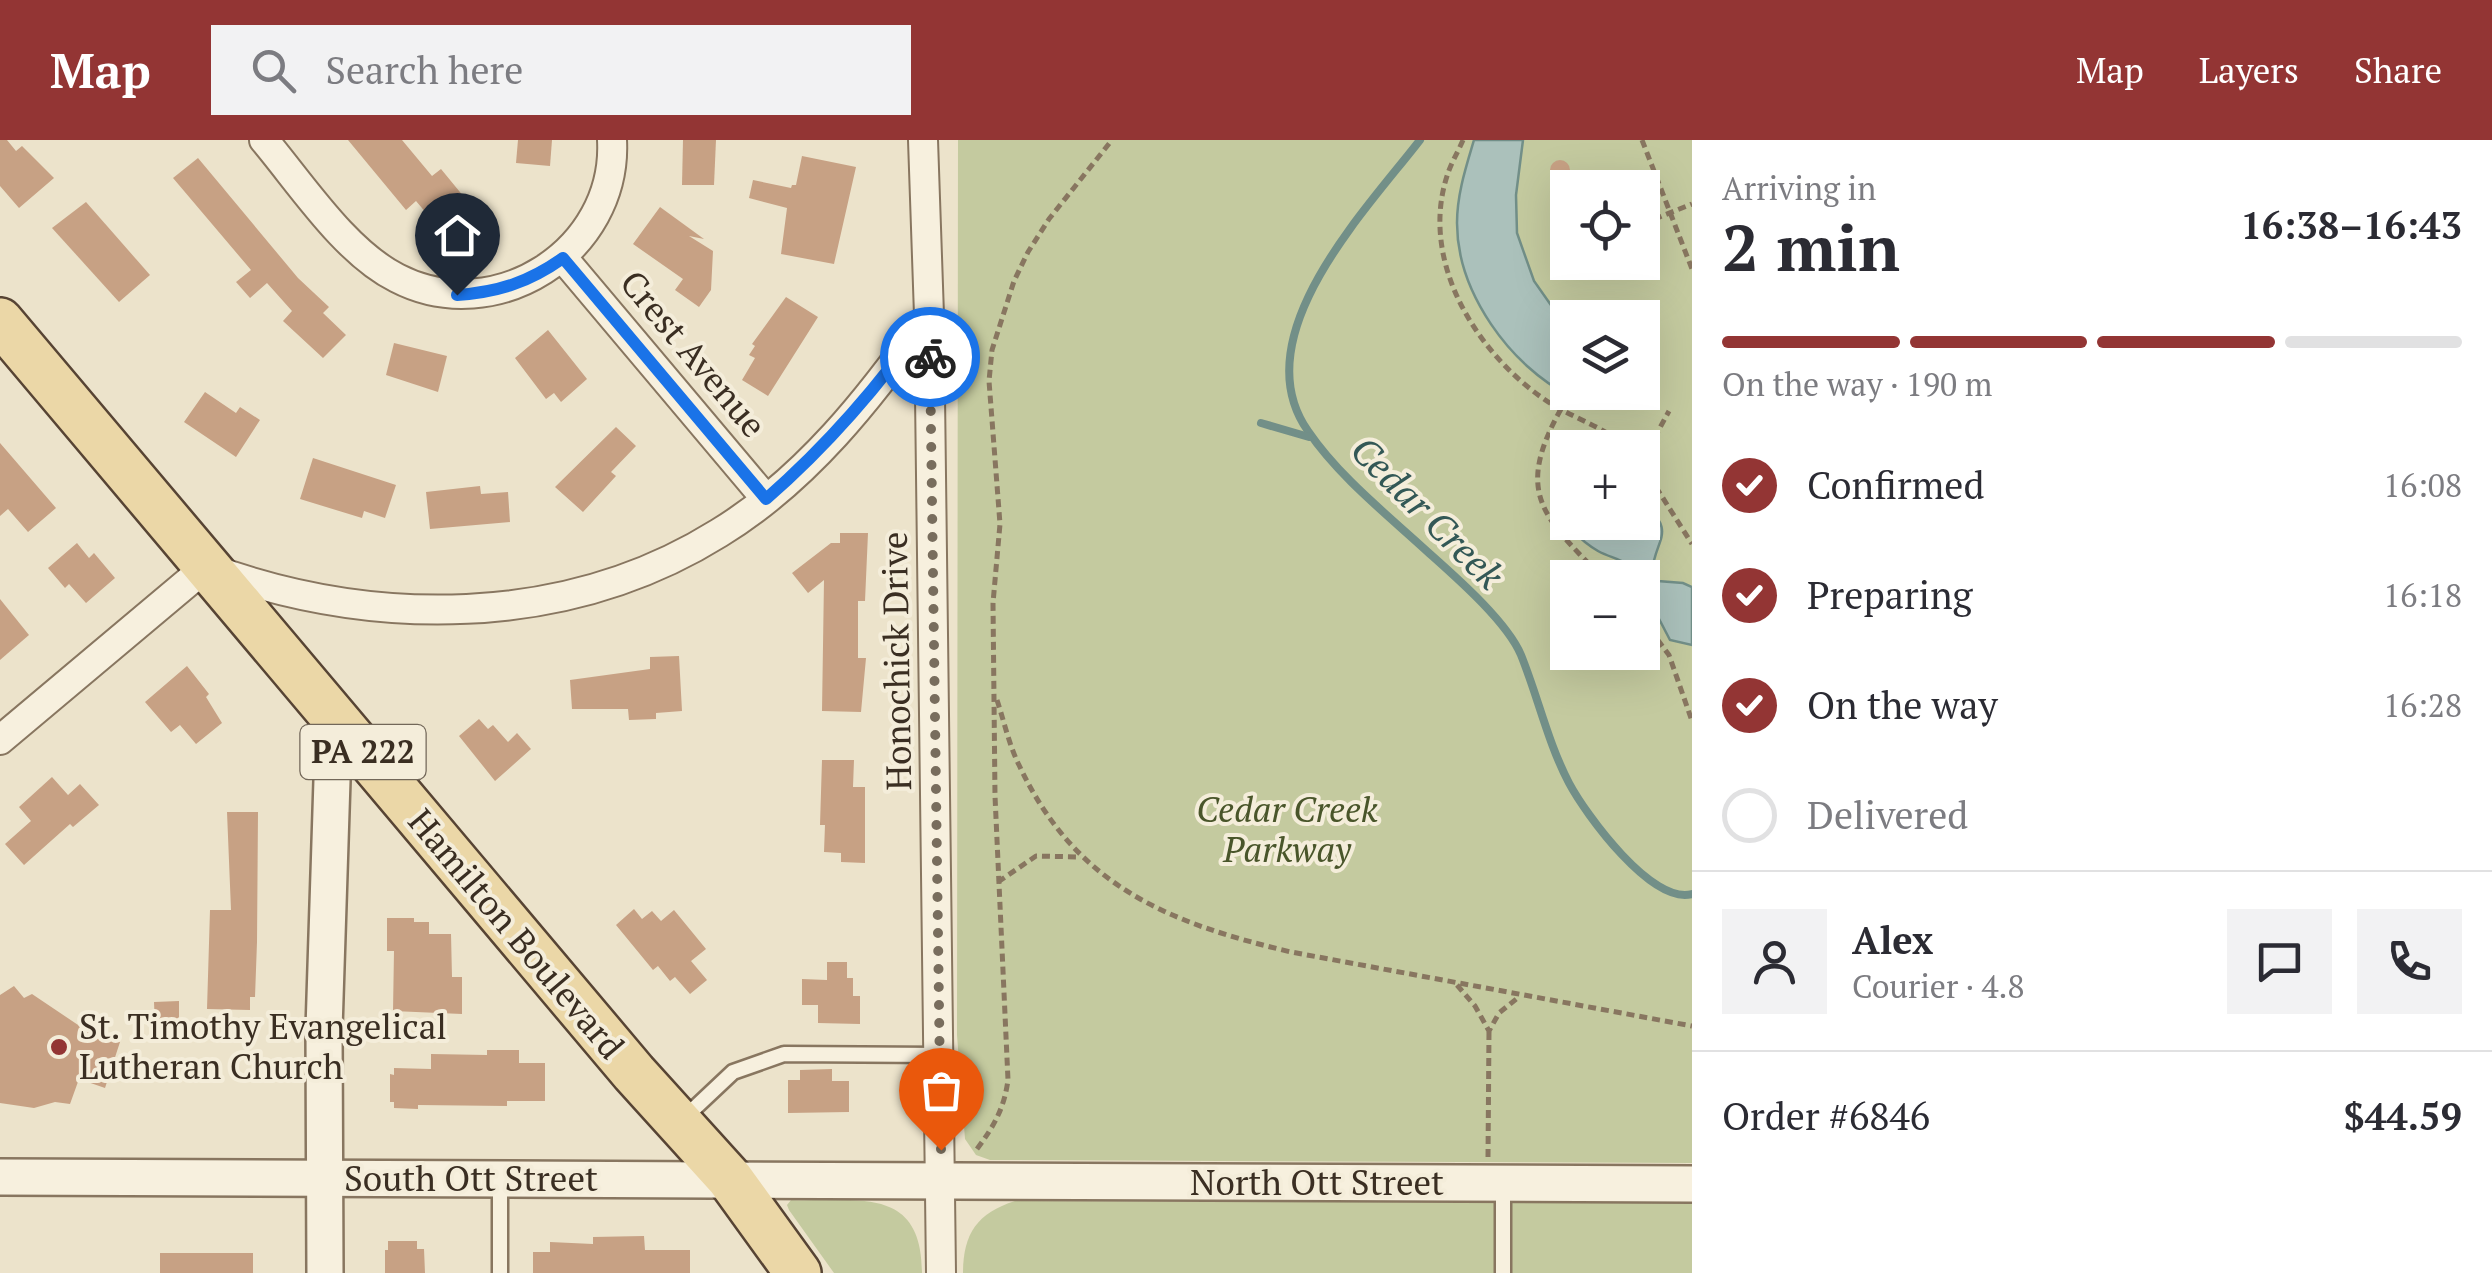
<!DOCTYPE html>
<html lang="en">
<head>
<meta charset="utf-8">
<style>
	:root { --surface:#fff; --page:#f2f2f3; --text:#2b2b33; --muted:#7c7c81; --line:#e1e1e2; --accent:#933534 }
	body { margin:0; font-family:"PT Serif",serif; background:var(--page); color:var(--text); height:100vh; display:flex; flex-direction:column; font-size:38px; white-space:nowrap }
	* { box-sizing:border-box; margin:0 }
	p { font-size:32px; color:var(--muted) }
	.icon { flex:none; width:55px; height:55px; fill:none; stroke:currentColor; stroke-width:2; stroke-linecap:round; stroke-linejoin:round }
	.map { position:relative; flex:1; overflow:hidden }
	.details { display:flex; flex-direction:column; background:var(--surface); width:800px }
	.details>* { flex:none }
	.controls { position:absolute; left:1550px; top:30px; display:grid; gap:20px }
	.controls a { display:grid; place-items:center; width:110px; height:110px; border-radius:0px; background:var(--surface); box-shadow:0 10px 40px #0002; font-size:50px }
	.pin { position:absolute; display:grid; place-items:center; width:85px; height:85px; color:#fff; margin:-102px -42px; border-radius:50% 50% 50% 0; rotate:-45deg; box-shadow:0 0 10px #0007 }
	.pin .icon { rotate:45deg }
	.courier { position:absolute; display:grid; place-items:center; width:100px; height:100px; margin:-50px; border:8px solid #1a73e8; border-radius:50%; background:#fff; color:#222; box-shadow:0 2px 12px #0007 }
	.summary em { font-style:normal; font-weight:600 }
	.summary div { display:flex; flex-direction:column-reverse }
	.summary { display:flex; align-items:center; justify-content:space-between; height:170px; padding:0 30px }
	h1 { font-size:65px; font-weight:600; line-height:75px }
	.bar { display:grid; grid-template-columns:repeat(4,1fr); gap:15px 10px; align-content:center; height:120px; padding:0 30px }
	.bar i { height:12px; border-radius:8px; background:var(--line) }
	.bar .active { background:var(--accent) }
	.bar p { grid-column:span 4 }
	.line { display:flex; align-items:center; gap:25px; padding:0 30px; border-top:2px solid var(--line) }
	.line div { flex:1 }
	.round { display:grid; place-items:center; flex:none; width:105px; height:105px; border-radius:0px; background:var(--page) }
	ol { padding:0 30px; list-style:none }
	li { display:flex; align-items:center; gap:30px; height:110px }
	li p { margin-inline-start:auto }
	li .icon { padding:10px; border-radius:50%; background:var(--accent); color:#fff; stroke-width:4 }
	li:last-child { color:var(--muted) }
	li i { width:55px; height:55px; border:5px solid var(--line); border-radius:50% }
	header { display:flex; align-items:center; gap:60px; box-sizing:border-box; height:140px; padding:0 50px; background:var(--accent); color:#fff }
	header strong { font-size:48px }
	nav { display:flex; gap:55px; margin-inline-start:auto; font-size:35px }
	.search { width:700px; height:90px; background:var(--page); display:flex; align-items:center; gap:25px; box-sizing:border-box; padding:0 35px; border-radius:0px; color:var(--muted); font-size:38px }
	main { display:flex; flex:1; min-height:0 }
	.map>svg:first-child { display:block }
	.green { fill:#c4ca9f; fill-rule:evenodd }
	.water { fill:#abc1bb; stroke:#728f88; stroke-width:2.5 }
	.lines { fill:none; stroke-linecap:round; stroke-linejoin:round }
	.stream { stroke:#728f88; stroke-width:8 }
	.building { fill:#c7a184 }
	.service-casing { stroke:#887660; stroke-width:19 }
	.minor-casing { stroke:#887660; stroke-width:32 }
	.tertiary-casing { stroke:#887660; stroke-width:40 }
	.primary-casing { stroke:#574434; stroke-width:50 }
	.path { stroke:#887660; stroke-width:5; stroke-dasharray:8 5; stroke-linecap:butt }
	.service { stroke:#f7f0de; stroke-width:14 }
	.minor { stroke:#f7f0de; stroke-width:28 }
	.tertiary { stroke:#f7f0de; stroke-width:35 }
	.primary { stroke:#ebd7a7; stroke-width:45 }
	.done { stroke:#786d5d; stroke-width:10; stroke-dasharray:0 18 }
	.route { stroke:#1a73e8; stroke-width:12 }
	.poi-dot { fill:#933534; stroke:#f4edda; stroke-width:4 }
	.labels { text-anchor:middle; stroke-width:8; stroke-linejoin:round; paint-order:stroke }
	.shield { fill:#f4edda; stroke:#726759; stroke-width:2.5 }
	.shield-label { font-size:32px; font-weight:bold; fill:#3a2e22 }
	.street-label { font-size:35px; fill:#3a2e22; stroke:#f4edda }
	.park-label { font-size:35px; font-style:italic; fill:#49552a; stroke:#f4edda }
	.poi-label { font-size:35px; fill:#3a2e22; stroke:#f4edda; text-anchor:start }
	.water-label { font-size:38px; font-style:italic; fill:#335856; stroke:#f4edda }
</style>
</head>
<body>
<header>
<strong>Map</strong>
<div class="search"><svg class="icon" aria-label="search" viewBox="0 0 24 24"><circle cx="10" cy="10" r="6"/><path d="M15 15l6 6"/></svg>Search here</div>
<nav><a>Map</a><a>Layers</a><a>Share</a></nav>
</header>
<main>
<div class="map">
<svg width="1692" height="1133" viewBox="0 0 1692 1133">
	<rect width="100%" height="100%" fill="#ece3cb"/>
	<g class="green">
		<path d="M 958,0 L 1692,0 L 1692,1023 L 990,1020 L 976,1015 L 965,999 L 957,895 ZM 1568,48 L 1642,48 L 1642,122 L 1568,122 ZM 1568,178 L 1642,178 L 1642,252 L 1568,252 ZM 1568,308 L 1642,308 L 1642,382 L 1568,382 ZM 1568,438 L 1642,438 L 1642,512 L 1568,512 Z"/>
		<path d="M 791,1060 C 857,1062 922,1045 922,1133 L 834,1133 L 789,1070 L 787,1065 Z"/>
		<path d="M 1015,1061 L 1692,1063 L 1692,1133 L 963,1133 C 963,1094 977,1073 1015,1061 Z"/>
	</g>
	<g class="water">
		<path d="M 1474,0 L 1523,0 L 1516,55 L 1517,93 L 1534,141 L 1567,188 L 1568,252 L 1613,253 L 1607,267 C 1594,263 1582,263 1570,256 C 1510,226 1457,152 1457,83 C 1457,54 1466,27 1474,0 Z"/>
		<path d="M 1582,293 L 1594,307 L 1568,308 L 1568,382 L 1642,382 L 1643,362 C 1677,393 1656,397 1652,431 L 1658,441 L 1683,443 L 1692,447 L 1692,505 L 1670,500 L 1657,475 L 1643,464 L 1642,438 L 1635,437 C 1629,418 1614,420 1598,411 C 1552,384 1546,337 1575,294 Z"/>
	</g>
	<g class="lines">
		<g class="stream">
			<path d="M 1420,0 C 1366,70 1242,197 1308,291 C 1340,338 1389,376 1430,414 C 1458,439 1507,482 1521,515 C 1538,557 1548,603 1569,643 C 1586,675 1652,765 1692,754"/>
			<path d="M 1261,283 L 1309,297"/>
		</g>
	</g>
	<g class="building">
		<path d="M 0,0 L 7,0 L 16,11 L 22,6 L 54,38 L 19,68 L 0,46 Z"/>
		<path d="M 348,0 L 402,0 L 432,36 L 441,29 L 478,74 L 449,100 L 416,61 L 406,70 Z"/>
		<path d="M 518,0 L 552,0 L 550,26 L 516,23 Z"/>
		<path d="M 683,0 L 716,0 L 714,45 L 682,45 Z"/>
		<path d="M 802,16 L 856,27 L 834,124 L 781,114 L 787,68 L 749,58 L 753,40 L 791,48 L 792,45 L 796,45 Z"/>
		<path d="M 198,18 L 298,138 L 329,167 L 323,173 L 346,195 L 323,218 L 283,181 L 292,171 L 267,143 L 250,158 L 236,142 L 251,130 L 173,38 Z"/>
		<circle cx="1560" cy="30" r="10"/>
		<path d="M 86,62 L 150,135 L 119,162 L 52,88 Z"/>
		<path d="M 660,67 L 704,99 L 689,96 L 713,111 L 711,150 L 699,167 L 675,150 L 683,139 L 633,104 Z"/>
		<path d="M 786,157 L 818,177 L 768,256 L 742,240 L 755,218 L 749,215 L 755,206 L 752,204 Z"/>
		<path d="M 548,190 L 587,239 L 561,262 L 554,253 L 546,259 L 515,218 Z"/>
		<path d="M 394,203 L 447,216 L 438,252 L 386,235 Z"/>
		<path d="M 205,252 L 236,273 L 240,267 L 260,280 L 236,317 L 184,282 Z"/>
		<path d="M 616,287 L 636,306 L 611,332 L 616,336 L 583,372 L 555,347 Z"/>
		<path d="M 0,303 L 56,368 L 28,392 L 8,369 L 0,376 Z"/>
		<path d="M 313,318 L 396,345 L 385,378 L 364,371 L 362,378 L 300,359 Z"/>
		<path d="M 480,346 L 481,354 L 508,352 L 510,382 L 430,389 L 426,352 Z"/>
		<path d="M 840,393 L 868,393 L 865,461 L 858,461 L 858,518 L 866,518 L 861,572 L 822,571 L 824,440 L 808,453 L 792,433 L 831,403 L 840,403 Z"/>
		<path d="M 77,403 L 89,418 L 94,413 L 115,438 L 86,463 L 69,444 L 65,448 L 48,428 Z"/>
		<path d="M 0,459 L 29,495 L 0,520 Z"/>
		<path d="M 679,516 L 682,571 L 656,573 L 656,579 L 629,580 L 628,569 L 572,569 L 570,540 L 650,529 L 650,517 Z"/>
		<path d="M 187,526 L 209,554 L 206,557 L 222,583 L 196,604 L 180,585 L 171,592 L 145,562 Z"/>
		<path d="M 479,579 L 488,589 L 493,585 L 508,602 L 517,593 L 531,609 L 495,641 L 459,596 Z"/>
		<path d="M 822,620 L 854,620 L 853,647 L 865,647 L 865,723 L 841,722 L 841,713 L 824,712 L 825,685 L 820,685 Z"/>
		<path d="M 52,637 L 68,655 L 80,644 L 99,665 L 73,687 L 70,684 L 24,725 L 5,704 L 31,681 L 19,667 Z"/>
		<path d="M 227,672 L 258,672 L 257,802 L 255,857 L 250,857 L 250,870 L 207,869 L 210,770 L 231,770 Z"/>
		<path d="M 634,769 L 642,779 L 652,771 L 661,781 L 674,770 L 706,809 L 691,821 L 707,840 L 690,854 L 675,837 L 670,841 L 658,826 L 653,830 L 616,785 Z"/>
		<path d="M 387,778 L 414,778 L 414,782 L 429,782 L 429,794 L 451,794 L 452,837 L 462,837 L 462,874 L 393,871 L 394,811 L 387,811 Z"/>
		<path d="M 827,822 L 847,822 L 847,838 L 853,838 L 853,856 L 860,856 L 860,884 L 818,883 L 818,865 L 802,865 L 802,839 L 827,840 Z"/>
		<path d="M 14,846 L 24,858 L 32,854 L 87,891 L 120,902 L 105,948 L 79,939 L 70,964 L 55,962 L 34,968 L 0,963 L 0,855 Z"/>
		<path d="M 179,861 L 179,885 L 155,885 L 154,862 Z"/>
		<path d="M 487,910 L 519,910 L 519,923 L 545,923 L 545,961 L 507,961 L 507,966 L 418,965 L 418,969 L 394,968 L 394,962 L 390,962 L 390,934 L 394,935 L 394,928 L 431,929 L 431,914 L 487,915 Z"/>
		<path d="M 832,929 L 832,941 L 849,941 L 849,972 L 788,973 L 788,940 L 800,940 L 800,930 Z"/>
		<path d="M 644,1096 L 645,1110 L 690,1110 L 690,1133 L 533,1133 L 533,1112 L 550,1112 L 550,1102 L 593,1104 L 593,1097 Z"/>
		<path d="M 388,1101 L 417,1101 L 417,1109 L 424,1109 L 425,1133 L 385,1133 L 385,1110 L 388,1110 Z"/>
		<rect x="160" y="1113" width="93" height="20"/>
	</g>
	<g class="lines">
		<g class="service-casing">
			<g id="service">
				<path d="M 682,980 L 733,932 L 784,914 L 939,915"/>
				<path d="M 500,1133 L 500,1039"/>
				<path d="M 1503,1133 L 1503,1044"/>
			</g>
		</g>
		<g class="minor-casing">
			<g id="minor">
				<path d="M 264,0 C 301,44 345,112 397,138 C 495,189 618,111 612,0"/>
				<path d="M 923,0 L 929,175 L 941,1133"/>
				<path d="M 563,118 L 766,359"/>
				<path d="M 0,600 L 206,427 C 372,488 565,489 719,393 C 806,340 871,257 929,175"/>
			</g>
		</g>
		<g class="tertiary-casing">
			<g id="tertiary">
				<path d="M 0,1037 L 1692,1044"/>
				<path d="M 325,1133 L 324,889 L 334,578"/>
			</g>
		</g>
		<g class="primary-casing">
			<path id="primary" d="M 0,181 L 634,933 L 730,1039 L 798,1133"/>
		</g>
		<g class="path">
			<path d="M 1463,0 C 1458,12 1451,23 1447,36 C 1420,120 1474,209 1541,257 C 1568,277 1602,285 1628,308"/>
			<path d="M 1642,0 L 1692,129"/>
			<path d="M 1642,84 L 1692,64"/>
			<path d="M 1561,269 C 1514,353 1543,377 1603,438"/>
			<path d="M 1642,321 L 1669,271"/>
			<path d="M 1642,325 L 1692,404"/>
			<path d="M 1634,432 L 1652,431"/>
			<path d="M 1642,479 L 1669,515 L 1692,581"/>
			<path d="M 997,560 C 1004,581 1009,605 1019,625 C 1076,747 1169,783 1291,812 L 1692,886"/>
			<path d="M 998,742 L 1036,716 L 1081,717"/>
			<path d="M 1457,845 L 1475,866 L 1489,891 L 1499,873 L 1520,856"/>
			<path d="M 977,1009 C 994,986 1004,969 1008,940 L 995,656 L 993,463 L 1000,384 L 989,241 L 992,210 L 1014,141 L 1028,112 L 1049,79 L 1112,0"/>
			<path d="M 1488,1017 L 1489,891"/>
		</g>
		<use href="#service" class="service"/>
		<use href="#minor" class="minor"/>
		<use href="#tertiary" class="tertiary"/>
		<use href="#primary" class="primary"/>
	</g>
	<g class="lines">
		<path class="done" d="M 930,217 L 941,1010"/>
		<path class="route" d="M 457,155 C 499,152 529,142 563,118 L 766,359 C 829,304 881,244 929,175 L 930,217"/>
	</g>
	<circle class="poi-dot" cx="59" cy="907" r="10"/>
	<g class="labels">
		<rect class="shield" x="300.5" y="585" width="125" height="54" rx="8"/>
		<g class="shield-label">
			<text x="363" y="623">PA 222</text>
		</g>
		<g class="street-label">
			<text transform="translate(693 214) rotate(50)" y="12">Crest Avenue</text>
			<text transform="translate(897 521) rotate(-91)" y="12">Honochick Drive</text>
			<text transform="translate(516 794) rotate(50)" y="12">Hamilton Boulevard</text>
			<text x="471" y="1051">South Ott Street</text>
			<text x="1317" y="1055">North Ott Street</text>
		</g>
		<g class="park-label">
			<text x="1287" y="682">Cedar Creek<tspan x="1287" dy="40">Parkway</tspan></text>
		</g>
		<g class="poi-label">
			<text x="79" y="899">St. Timothy Evangelical<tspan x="79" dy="40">Lutheran Church</tspan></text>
		</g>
		<g class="water-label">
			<text transform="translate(1427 373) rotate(45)" y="13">Cedar Creek</text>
		</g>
	</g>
</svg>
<div class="controls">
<a><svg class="icon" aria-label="locate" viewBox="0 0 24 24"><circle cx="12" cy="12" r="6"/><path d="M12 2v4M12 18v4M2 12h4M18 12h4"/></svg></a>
<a><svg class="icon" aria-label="layers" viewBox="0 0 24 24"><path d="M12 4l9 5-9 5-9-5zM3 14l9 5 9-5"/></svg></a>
<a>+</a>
<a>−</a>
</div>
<div class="pin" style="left:941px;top:1010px;background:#ea580c"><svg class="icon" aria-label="bag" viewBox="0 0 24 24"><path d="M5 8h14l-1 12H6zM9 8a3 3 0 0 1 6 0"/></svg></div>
<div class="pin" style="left:457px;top:155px;background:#1f2937"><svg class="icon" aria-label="home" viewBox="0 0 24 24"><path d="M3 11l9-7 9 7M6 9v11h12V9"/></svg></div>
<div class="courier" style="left:930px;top:217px"><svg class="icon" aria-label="bike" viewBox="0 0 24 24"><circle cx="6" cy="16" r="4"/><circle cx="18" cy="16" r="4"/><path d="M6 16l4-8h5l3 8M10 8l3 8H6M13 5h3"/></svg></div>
</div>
<section class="details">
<div class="summary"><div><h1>2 min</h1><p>Arriving in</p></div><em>16:38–16:43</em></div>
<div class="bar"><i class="active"></i><i class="active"></i><i class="active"></i><i></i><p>On the way · 190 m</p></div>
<ol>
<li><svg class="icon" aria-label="check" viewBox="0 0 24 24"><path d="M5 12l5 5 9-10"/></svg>Confirmed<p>16:08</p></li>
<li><svg class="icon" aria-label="check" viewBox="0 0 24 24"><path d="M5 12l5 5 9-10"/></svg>Preparing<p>16:18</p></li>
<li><svg class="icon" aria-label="check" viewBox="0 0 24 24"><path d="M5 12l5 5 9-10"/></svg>On the way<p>16:28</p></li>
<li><i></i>Delivered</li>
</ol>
<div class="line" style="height:180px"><a class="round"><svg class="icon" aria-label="person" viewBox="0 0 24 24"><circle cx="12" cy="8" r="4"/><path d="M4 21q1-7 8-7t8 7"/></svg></a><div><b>Alex</b><p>Courier · 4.8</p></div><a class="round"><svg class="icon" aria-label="chat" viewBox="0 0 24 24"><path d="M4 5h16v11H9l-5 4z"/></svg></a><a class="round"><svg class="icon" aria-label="phone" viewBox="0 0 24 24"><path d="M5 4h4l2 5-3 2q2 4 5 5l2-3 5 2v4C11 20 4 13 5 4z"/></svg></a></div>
<div class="line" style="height:130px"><div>Order #6846</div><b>$44.59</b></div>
</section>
</main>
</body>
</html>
